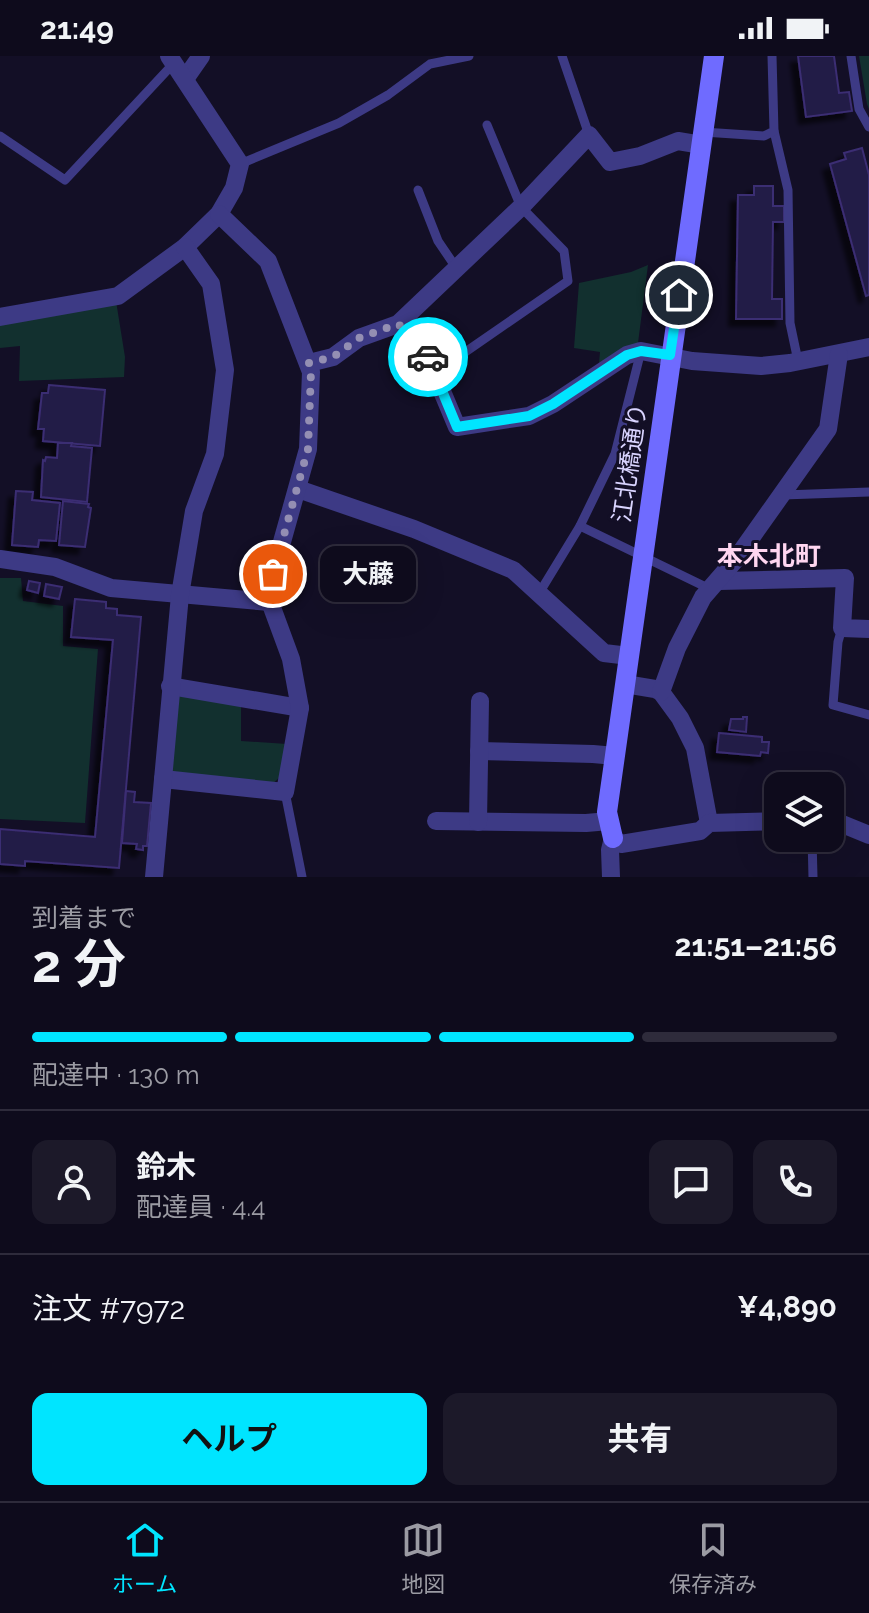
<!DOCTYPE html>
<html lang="ja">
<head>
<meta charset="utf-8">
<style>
	:root { --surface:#0e0b1c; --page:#1c1929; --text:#f1f3f6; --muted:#9b9ba3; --line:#2e2b3b; --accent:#00e5ff }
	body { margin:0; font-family:Raleway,"Noto Sans JP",sans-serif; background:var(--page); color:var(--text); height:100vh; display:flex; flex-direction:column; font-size:30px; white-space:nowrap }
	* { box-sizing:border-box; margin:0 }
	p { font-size:26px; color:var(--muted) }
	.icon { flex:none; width:44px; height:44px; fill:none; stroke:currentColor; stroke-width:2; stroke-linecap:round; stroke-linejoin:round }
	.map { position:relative; height:821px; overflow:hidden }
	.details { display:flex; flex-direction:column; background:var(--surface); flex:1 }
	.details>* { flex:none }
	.fabs { position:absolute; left:764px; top:716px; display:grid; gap:16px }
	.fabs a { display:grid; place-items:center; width:80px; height:80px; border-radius:16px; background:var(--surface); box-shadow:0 8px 32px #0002,0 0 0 2px var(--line); font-size:40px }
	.pin { position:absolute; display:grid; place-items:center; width:68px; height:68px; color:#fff; margin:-34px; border:4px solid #fff; border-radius:50%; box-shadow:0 2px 8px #0007 }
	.courier { position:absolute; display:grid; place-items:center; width:80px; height:80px; margin:-40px; border:6px solid #00e5ff; border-radius:50%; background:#fff; color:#222; box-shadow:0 2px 10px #0007 }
	.bubble { position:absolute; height:56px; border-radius:16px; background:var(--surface); box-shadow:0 8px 32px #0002,0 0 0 2px var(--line); font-size:26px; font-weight:700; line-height:56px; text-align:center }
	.summary em { font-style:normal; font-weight:700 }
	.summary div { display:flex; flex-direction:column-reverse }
	.summary { display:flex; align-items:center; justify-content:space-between; height:136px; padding:0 32px }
	h1 { font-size:52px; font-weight:700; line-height:60px }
	.bar { display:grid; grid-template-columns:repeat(4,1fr); gap:12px 8px; align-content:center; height:96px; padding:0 32px }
	.bar i { height:10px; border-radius:6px; background:var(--line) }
	.bar .selected { background:var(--accent) }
	.bar p { grid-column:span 4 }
	.line { display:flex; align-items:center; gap:20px; padding:0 32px; border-top:2px solid var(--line) }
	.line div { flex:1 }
	.round { display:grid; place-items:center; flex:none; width:84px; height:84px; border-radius:16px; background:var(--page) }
	.button { display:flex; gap:16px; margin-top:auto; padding:16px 32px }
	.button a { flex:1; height:92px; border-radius:16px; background:var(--accent); color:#111; font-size:32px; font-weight:700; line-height:92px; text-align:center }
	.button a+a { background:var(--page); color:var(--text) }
	.status { display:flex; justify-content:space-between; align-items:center; height:56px; padding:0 40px; background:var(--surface); direction:ltr }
	.status svg { height:22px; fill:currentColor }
	.menu { display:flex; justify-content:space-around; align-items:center; height:112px; border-top:2px solid var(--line); background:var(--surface); font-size:22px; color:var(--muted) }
	.menu a { display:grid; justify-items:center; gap:4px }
	.menu .selected { color:var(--accent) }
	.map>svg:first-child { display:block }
	.green { fill:#12302f }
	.building { fill:#241b47; stroke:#3b2d73; stroke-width:2; filter:url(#shadow) }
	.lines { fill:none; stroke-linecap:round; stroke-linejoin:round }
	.lane { stroke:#3d3a85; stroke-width:9 }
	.street { stroke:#3d3a85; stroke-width:18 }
	.secondary { stroke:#6f6bff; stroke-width:20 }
	.done { stroke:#948fb3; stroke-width:8; stroke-dasharray:0 14.4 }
	.route { stroke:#00e5ff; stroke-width:10 }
	.labels { text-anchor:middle; stroke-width:6; stroke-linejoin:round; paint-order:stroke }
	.street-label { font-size:24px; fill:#d9d4ff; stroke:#130f26 }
	.neighbourhood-label { font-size:26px; font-weight:bold; fill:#ffd6f0; stroke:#130f26 }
</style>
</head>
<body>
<div class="status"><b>21:49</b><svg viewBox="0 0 49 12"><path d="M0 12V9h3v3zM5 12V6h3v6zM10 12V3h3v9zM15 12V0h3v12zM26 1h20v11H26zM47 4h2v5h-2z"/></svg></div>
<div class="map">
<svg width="869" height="821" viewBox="0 0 869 821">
	<defs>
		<filter id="shadow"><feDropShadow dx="-7" dy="7" stdDeviation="2" flood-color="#0009"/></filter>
	</defs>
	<rect width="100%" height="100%" fill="#130f26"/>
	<g class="green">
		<path d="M 859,0 L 869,0 L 869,53 L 867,48 Z"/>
		<path d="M 648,209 L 638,287 L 599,307 L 600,296 L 574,292 L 579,227 L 631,216 Z"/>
		<path d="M 116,245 L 125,301 L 124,321 L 19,325 L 20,290 L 0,292 L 0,269 Z"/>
		<path d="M 0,522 L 21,522 L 23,545 L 63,550 L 63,590 L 98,593 L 85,767 L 0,763 Z"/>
		<path d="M 179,637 L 241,648 L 241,685 L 287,688 L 279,722 L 272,728 L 176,719 L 168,710 Z"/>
	</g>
	<g class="building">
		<path d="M 798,0 L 834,0 L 839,37 L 849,36 L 852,55 L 806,61 Z"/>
		<path d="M 862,92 L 869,119 L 869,239 L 866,240 L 830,108 L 846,103 L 844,97 Z"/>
		<path d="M 754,130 L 773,130 L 773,150 L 784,150 L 784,166 L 773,166 L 772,243 L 782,243 L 782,263 L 736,263 L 738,139 L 754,139 Z"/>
		<path d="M 49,329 L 105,334 L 100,390 L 43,385 L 44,373 L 38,373 L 42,337 L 48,337 Z"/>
		<path d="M 58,387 L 72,387 L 71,390 L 92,392 L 87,446 L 41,441 L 43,404 L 45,405 L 46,401 L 57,402 Z"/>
		<path d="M 16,435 L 33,436 L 32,444 L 60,447 L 56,485 L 39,484 L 38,491 L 12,489 Z"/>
		<path d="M 63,445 L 89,448 L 88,451 L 91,452 L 85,491 L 59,489 Z"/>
		<path d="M 29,525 L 40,527 L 38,537 L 27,534 Z"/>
		<path d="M 46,528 L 62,531 L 59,543 L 44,540 Z"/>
		<path d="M 75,543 L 106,546 L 106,552 L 117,553 L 117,559 L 141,561 L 119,812 L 25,805 L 25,810 L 0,808 L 0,773 L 95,781 L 113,584 L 71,581 Z"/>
		<path d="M 743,661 L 747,661 L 746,676 L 729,674 L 731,663 L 743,663 Z"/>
		<path d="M 719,677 L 762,681 L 762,686 L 769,686 L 768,697 L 761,696 L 760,700 L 717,696 Z"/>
		<path d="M 126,735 L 135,736 L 134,746 L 151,747 L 147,790 L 143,790 L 143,794 L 136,793 L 137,788 L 122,787 Z"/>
	</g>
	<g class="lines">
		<g class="lane">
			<path d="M 562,0 L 589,79"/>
			<path d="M 851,0 L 859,53 L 869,71"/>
			<path d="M 774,75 L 788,134 L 790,267 L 798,305"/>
			<path d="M 703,76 L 764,80 L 774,75 L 772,0"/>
			<path d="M 0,80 L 65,124 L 174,7"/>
			<path d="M 240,108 L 339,67 L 388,39 L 430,8 L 469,0"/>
			<path d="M 418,134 L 438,185 L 457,213"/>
			<path d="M 435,317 L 568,225 L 564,195 L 521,151 L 487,69"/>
			<path d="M 783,439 L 869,436"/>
			<path d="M 580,470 L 710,533"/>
			<path d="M 538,539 L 580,470 L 615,398 L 641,295"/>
			<path d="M 842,572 L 838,586 L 833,649 L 869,659"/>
			<path d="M 285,736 L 302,821"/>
			<path d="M 812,782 L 813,821"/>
		</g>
		<g class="street">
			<path d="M 185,23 L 201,0"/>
			<path d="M 0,261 L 118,240 L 185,191 L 219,158 L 234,132 L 240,108 L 169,0"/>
			<path d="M 398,268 L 423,290 L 457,371 L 529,360 L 553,348 L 627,299 L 641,295 L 692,305 L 761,310 L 790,307 L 869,291"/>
			<path d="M 309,307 L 333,301 L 359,282 L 398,268 L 521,151 L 589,79 L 610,106 L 640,100 L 678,85 L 702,89"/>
			<path d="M 298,433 L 414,473 L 513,514 L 604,597 L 629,600"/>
			<path d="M 0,503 L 55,511 L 111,532 L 270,546"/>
			<path d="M 719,525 L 845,522 L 842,572 L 869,573"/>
			<path d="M 625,628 L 655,633 L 661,636 L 680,662 L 695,692 L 709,767"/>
			<path d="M 170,630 L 300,652"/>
			<path d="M 661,636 L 677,592 L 703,541 L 736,503 L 828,373 L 839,298"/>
			<path d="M 479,695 L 593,698 L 615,700"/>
			<path d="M 163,723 L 285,736 L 300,652 L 291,603 L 270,546 L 273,518 L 308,393 L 311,316 L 268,205 L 219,158"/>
			<path d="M 830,763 L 869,779"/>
			<path d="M 436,765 L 586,767 L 609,765"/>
			<path d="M 478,766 L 480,645"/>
			<path d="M 154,821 L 180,539 L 194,455 L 215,398 L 225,314 L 211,228 L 185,191"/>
			<path d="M 611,821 L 610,794 L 613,782 L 621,788 L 700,775 L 709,767 L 778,765"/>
		</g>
		<path class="secondary" d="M 613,782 L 607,756 L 714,0"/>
	</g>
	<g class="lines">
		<path class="done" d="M 273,518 L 308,393 L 311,316 L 309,307 L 333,301 L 359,282 L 398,268 L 423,290 L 428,301"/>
		<path class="route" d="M 428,301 L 457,371 L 529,360 L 553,348 L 627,299 L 641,295 L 670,299 L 679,239"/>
	</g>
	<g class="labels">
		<g class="street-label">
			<text transform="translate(630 407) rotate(-82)" y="8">江北橋通り</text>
		</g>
		<g class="neighbourhood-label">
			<text x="769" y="509">本木北町</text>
		</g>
	</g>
</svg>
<div class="fabs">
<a><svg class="icon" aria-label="layers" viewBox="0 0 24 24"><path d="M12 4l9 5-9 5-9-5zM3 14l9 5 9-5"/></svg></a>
</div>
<div class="pin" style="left:273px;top:518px;background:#ea580c"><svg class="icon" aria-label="bag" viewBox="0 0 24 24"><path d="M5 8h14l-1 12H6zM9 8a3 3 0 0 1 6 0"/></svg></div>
<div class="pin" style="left:679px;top:239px;background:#1f2937"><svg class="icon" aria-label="home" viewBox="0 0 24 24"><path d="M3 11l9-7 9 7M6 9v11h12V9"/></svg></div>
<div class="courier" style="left:428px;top:301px"><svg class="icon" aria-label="car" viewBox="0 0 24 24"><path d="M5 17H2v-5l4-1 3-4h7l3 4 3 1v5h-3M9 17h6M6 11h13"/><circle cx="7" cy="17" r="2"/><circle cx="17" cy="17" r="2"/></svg></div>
<div class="bubble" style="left:320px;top:490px;width:96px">大藤</div>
</div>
<section class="details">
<div class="summary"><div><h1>2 分</h1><p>到着まで</p></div><em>21:51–21:56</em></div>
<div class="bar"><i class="selected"></i><i class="selected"></i><i class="selected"></i><i></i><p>配達中 · 130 m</p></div>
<div class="line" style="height:144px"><a class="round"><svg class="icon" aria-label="person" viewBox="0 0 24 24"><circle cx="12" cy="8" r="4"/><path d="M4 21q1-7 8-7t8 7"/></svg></a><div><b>鈴木</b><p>配達員 · 4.4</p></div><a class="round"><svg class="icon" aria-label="chat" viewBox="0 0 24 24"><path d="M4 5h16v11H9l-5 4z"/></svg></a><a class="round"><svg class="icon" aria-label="phone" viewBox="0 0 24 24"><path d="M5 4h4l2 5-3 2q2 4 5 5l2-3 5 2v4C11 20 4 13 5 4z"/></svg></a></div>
<div class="line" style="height:104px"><div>注文 #7972</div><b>¥4,890</b></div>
<div class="button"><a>ヘルプ</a><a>共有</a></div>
</section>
<nav class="menu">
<a class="selected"><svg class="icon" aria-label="home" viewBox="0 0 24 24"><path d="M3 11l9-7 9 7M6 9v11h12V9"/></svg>ホーム</a>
<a><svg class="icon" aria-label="map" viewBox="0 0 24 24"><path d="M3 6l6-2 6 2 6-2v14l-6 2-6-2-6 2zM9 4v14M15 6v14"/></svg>地図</a>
<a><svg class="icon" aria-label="saved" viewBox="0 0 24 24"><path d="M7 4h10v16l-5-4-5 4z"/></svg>保存済み</a>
</nav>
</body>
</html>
